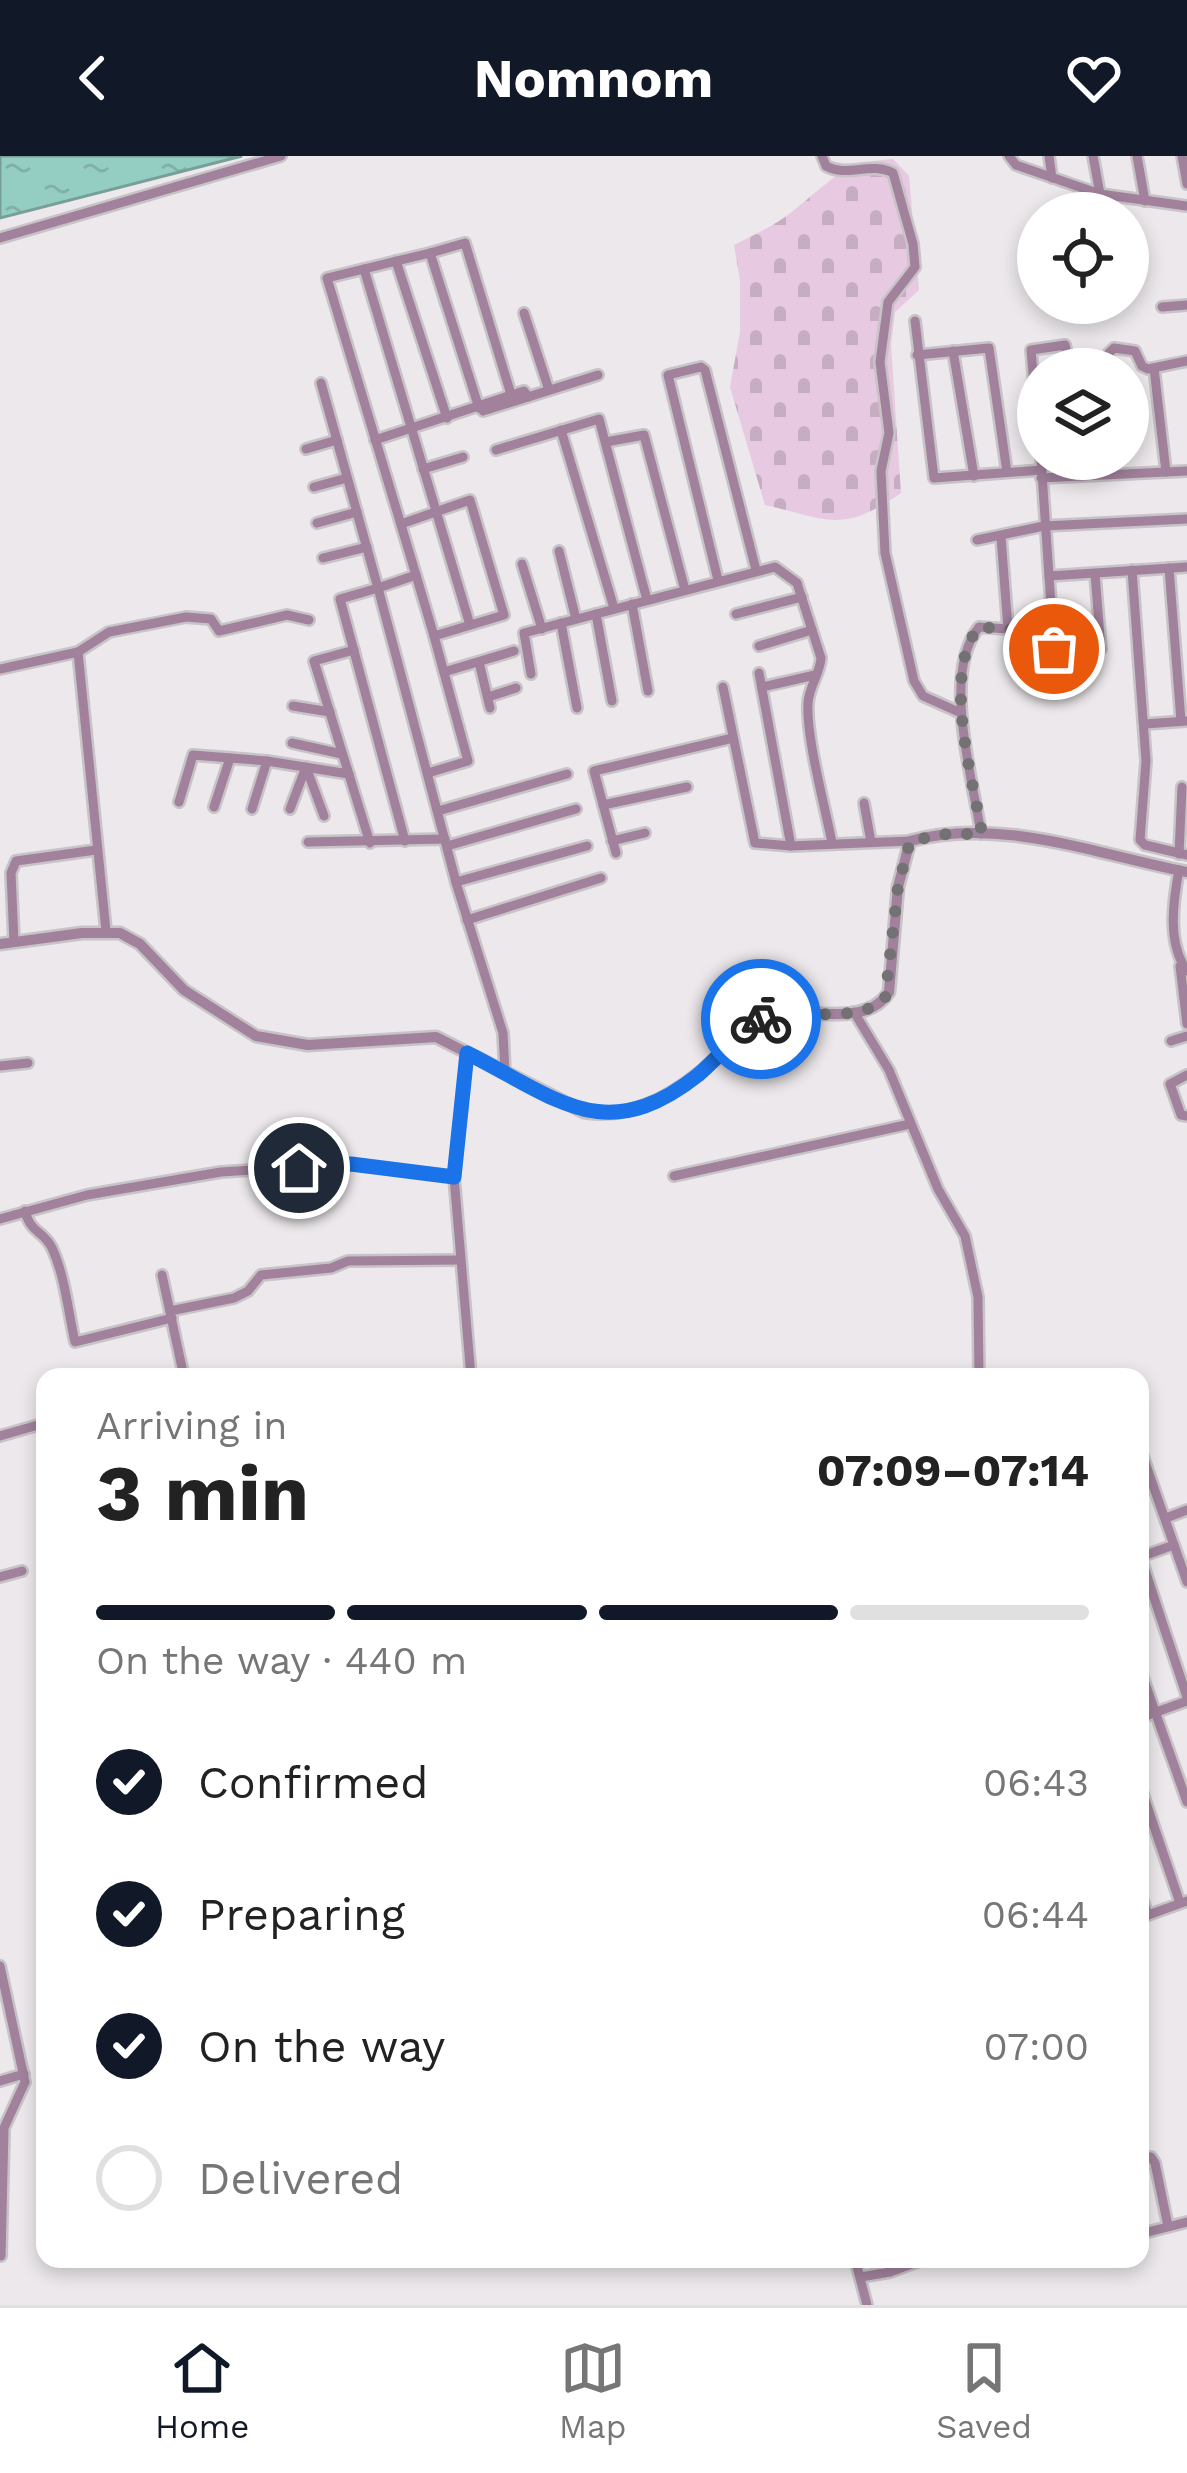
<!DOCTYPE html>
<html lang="en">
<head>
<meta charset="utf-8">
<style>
	:root { --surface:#fff; --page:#f2f2f2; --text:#222; --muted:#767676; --line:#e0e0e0; --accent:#111827 }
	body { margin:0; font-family:"Work Sans",sans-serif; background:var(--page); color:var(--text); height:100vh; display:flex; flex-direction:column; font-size:45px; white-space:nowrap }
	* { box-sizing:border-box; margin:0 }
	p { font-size:39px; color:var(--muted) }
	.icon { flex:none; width:66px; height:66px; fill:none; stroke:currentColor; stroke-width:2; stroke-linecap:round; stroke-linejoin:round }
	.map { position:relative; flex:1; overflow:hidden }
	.details { position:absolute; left:36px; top:1212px; width:1113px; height:900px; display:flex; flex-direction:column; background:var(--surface); border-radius:24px; box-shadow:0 6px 18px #0003 }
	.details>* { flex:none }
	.controls { position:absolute; left:1017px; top:36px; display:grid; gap:24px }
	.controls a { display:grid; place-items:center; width:132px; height:132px; border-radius:50%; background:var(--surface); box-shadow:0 6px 18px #0003; font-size:60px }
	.pin { position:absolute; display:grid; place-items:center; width:102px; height:102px; color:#fff; margin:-51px; border:6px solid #fff; border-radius:50%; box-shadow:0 3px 12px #0007 }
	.courier { position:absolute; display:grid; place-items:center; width:120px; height:120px; margin:-60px; border:9px solid #1a73e8; border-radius:50%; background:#fff; color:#222; box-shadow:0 3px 15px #0007 }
	.headline em { font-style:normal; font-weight:700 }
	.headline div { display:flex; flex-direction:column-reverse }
	.headline { display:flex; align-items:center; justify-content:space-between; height:204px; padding:0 60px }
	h1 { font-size:78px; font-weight:700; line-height:90px }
	.bar { display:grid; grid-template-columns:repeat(4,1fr); gap:18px 12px; align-content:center; height:144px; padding:0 60px }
	.bar i { height:15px; border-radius:9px; background:var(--line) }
	.bar .selected { background:var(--accent) }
	.bar p { grid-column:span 4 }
	ol { padding:0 60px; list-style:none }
	li { display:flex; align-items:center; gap:36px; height:132px }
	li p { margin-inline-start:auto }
	li .icon { padding:12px; border-radius:50%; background:var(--accent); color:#fff; stroke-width:4 }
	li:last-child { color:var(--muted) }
	li i { width:66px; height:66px; border:6px solid var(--line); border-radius:50% }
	header { display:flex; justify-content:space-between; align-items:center; height:156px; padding:0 60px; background:var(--accent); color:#fff; font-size:54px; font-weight:700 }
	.tab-bar { display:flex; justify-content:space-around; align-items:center; height:168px; border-top:3px solid var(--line); background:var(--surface); font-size:33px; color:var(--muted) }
	.tab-bar a { display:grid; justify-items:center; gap:6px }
	.tab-bar .selected { color:var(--accent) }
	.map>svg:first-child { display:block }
	.cemetery { fill:url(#cemetery-stones) }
	.water { fill:url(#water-ripples); stroke:#779f98; stroke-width:3 }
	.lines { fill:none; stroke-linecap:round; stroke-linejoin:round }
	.minor-casing { stroke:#c7c3c6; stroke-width:14 }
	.tertiary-casing { stroke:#c7c3c6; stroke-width:15 }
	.minor { stroke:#a1819c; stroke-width:9 }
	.tertiary { stroke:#a1819c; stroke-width:10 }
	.done { stroke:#737173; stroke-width:12; stroke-dasharray:0 21.6 }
	.route { stroke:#1a73e8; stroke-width:15 }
</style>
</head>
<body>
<header><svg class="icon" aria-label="back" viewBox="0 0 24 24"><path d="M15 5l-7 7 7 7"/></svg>Nomnom<svg class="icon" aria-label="heart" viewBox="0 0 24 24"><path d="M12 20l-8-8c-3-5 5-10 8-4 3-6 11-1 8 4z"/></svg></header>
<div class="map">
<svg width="1187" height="2149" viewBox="0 0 1187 2149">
	<defs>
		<pattern id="cemetery-stones" width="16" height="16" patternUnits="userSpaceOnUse" patternTransform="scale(3)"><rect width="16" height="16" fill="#e7c9e2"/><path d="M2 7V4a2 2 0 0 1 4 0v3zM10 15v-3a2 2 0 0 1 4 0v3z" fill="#c7adc2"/></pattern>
		<pattern id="water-ripples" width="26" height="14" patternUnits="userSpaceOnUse" patternTransform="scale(3)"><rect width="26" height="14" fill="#94cec3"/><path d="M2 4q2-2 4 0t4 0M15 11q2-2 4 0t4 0" fill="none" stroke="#80b1a8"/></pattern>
	</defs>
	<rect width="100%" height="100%" fill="#ece8eb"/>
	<path class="cemetery" d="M 893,3 L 909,20 L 919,134 L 895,156 L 891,189 L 901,337 C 841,378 831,364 765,349 L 730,231 L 740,176 L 740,124 L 734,89 C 753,79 776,69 793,55 C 831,25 842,6 893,3 Z"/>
	<path class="water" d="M 0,0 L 242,0 L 0,62 Z"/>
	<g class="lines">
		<g class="minor-casing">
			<g id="minor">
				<path d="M 822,0 L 826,10 C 848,22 871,5 893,17 L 913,88 L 915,111 L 888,146 L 880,206 L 889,277 L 881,315 L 885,397 L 914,525 L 923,540 L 961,557"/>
				<path d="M 1009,0 L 1016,9 L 1100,38 L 1187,50"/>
				<path d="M 1049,0 L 1052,22"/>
				<path d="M 1093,0 L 1100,38 L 1096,57"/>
				<path d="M 1137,0 L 1145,45"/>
				<path d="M 1182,0 L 1187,28"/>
				<path d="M 0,82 L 281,0"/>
				<path d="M 430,97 L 465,87 L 513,245"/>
				<path d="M 396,105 L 447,262"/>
				<path d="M 364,113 L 470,469"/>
				<path d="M 1162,151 L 1187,149"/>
				<path d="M 524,157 L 549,234"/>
				<path d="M 915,165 L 934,322 L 1042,314"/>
				<path d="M 953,195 L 974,320"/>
				<path d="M 917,199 L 989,192 L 1007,316"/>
				<path d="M 1154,212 L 1166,316"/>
				<path d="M 1109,213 L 1108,198 L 1114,192 L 1135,195 L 1142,210 L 1148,213 L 1187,205"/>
				<path d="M 321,227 L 378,432 L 340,443 L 405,685"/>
				<path d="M 479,252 L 430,97 L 327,122 L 416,419 L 378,432 L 457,730 L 503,877 L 505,916"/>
				<path d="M 483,255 L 598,219"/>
				<path d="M 561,274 L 614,452"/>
				<path d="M 1038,275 L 1031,194 L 1065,189 L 1071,213"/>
				<path d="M 375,284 L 524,235 L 528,241"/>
				<path d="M 606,286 L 644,279 L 685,434"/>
				<path d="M 306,293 L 337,284"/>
				<path d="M 496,294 L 599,263 L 647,444"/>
				<path d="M 1041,303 L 1054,493"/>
				<path d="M 423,313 L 463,301"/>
				<path d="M 1041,322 L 1187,315"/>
				<path d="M 314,331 L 347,322"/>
				<path d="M 317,367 L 357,356"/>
				<path d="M 401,368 L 470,344 L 504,459 L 434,480 L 468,605 L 428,617"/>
				<path d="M 1001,381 L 1008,473"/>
				<path d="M 977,384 L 1044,370 L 1187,363"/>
				<path d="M 559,395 L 576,463"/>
				<path d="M 323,402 L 367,391"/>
				<path d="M 522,408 L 542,473"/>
				<path d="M 1169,412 L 1181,565"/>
				<path d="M 1132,414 L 1146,605 L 1140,684 L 1145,689 L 1187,699"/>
				<path d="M 1095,418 L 1101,493"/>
				<path d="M 416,419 L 434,480"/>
				<path d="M 1049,420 L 1187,411"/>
				<path d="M 718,424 L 668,219 L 701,211 L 705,214 L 756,414"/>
				<path d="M 632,448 L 648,535"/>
				<path d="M 596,458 L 612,545"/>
				<path d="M 736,458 L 802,441"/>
				<path d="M 561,467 L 577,552"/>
				<path d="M 759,490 L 812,474"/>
				<path d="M 354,494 L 314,505 L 370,687"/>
				<path d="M 78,496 L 106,775"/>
				<path d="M 479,506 L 490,552"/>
				<path d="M 0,513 L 78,496 L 109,476 L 186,461 L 211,463 L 219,475 L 287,459 L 309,464"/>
				<path d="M 444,516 L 514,495"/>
				<path d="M 759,517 L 791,690"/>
				<path d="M 531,518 L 524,477 L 775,411 L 797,427 L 821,502 C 820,518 809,530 808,547 C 806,582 825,650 832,687"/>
				<path d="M 723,531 L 755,687 L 791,690 L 910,685"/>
				<path d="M 762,531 L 815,519"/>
				<path d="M 488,541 L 516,532"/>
				<path d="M 293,550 L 330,556"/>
				<path d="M 1145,568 L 1187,565"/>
				<path d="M 292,587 L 342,598"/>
				<path d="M 179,646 L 193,599 L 267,605 L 349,618"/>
				<path d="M 864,647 L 871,686"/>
				<path d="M 603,649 L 687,631"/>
				<path d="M 214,651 L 230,602"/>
				<path d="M 252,653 L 267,605"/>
				<path d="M 290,653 L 306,611 L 324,660"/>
				<path d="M 438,655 L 567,618"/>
				<path d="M 981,678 C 973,622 941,518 979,471 L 1051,476"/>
				<path d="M 612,685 L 645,677"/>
				<path d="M 308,686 L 445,683"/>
				<path d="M 447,690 L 576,653"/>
				<path d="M 616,697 L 594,615 L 733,582"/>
				<path d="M 1179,698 L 1182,631"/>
				<path d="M 1179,714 C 1173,746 1167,787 1187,815"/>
				<path d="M 456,726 L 587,690"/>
				<path d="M 467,764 L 601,722"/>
				<path d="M 14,786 L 11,717 L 16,705 L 96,694"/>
				<path d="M 1180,810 L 1187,868"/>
				<path d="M 854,856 L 889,914 L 938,1033 L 965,1080 L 978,1141 L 979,1221"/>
				<path d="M 1171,885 L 1187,880"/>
				<path d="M 467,897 L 454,1021 L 471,1221"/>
				<path d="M 0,910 L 28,907"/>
				<path d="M 1187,919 L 1170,928 L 1181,959 L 1187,960"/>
				<path d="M 674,1020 L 910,968"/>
				<path d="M 25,1055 C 31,1078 43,1074 52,1092 C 65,1120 68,1155 75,1186 L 172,1162"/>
				<path d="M 0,1063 L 87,1039 L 221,1016 L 351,1008 L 454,1021"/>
				<path d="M 162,1119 L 184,1221"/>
				<path d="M 170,1155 L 234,1142 L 248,1135 L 261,1119 L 331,1112 L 348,1105 L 460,1104"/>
				<path d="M 235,1221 L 255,1221"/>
				<path d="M 0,1280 L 45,1267"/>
				<path d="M 1140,1292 L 1187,1426"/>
				<path d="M 1166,1362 L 1187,1354"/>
				<path d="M 1140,1399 L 1187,1541"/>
				<path d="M 1140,1401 L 1174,1389"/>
				<path d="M 0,1421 L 22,1415"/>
				<path d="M 1140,1513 L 1187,1646"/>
				<path d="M 1140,1562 L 1187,1545"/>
				<path d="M 1140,1629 L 1180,1747"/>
				<path d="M 1140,1736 L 1148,1759"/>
				<path d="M 1140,1762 L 1187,1745"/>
				<path d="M 0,1810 L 25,1926 L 4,1972 L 1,2100"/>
				<path d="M 0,1925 L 24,1918"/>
				<path d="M 1140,2001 L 1151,2001 L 1155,2007 L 1168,2070"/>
				<path d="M 1140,2078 L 1187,2066"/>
				<path d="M 855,2103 L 867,2149"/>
				<path d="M 861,2121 L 890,2116 L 925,2103"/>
			</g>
		</g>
		<g class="tertiary-casing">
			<path id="tertiary" d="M 0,788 L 82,777 L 120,777 L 140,788 L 184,834 L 256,880 L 308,889 L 436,881 L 584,956 C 639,965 685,932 723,896 C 736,883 749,867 767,861 C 804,849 865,874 889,836 L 898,731 L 910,685 C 999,660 1099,699 1187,716"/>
		</g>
		<use href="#minor" class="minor"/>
		<use href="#tertiary" class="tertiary"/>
	</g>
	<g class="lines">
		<path class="done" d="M 761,863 C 800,850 853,870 885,843 L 898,731 L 910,685 L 947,678 L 982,678 C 973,622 941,517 979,471 L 1052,476 L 1054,493"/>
		<path class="route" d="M 299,1012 L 351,1008 L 454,1021 L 467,897 C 555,941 605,993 698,919 C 719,901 737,877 761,863"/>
	</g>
</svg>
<div class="controls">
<a><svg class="icon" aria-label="locate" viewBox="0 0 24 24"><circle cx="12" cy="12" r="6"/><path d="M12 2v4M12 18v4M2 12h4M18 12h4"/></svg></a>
<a><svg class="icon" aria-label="layers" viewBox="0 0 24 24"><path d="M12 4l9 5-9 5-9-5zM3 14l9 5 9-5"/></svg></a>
</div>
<div class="pin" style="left:1054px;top:493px;background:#ea580c"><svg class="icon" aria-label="bag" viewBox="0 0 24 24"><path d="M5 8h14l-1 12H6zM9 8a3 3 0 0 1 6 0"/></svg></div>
<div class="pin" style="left:299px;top:1012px;background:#1f2937"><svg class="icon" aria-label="home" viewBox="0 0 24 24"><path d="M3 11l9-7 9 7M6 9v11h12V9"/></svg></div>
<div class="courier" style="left:761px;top:863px"><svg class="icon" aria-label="bike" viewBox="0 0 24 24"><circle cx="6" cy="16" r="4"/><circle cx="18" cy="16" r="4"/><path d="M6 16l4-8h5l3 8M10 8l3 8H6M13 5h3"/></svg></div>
<section class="details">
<div class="headline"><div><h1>3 min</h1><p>Arriving in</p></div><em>07:09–07:14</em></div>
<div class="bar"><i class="selected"></i><i class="selected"></i><i class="selected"></i><i></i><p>On the way · 440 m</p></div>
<ol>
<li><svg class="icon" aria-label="check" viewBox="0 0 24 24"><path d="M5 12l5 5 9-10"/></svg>Confirmed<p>06:43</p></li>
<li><svg class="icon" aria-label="check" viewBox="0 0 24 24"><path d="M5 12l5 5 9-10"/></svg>Preparing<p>06:44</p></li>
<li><svg class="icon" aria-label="check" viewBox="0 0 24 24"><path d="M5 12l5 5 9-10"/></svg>On the way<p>07:00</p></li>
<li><i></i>Delivered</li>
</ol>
</section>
</div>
<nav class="tab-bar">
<a class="selected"><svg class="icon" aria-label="home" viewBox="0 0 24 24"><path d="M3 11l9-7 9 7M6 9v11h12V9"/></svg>Home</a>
<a><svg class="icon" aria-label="map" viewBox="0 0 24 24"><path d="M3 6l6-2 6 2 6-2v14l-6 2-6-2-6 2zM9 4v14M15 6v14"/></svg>Map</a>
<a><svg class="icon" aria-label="saved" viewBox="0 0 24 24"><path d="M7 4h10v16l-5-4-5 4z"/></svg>Saved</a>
</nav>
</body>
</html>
